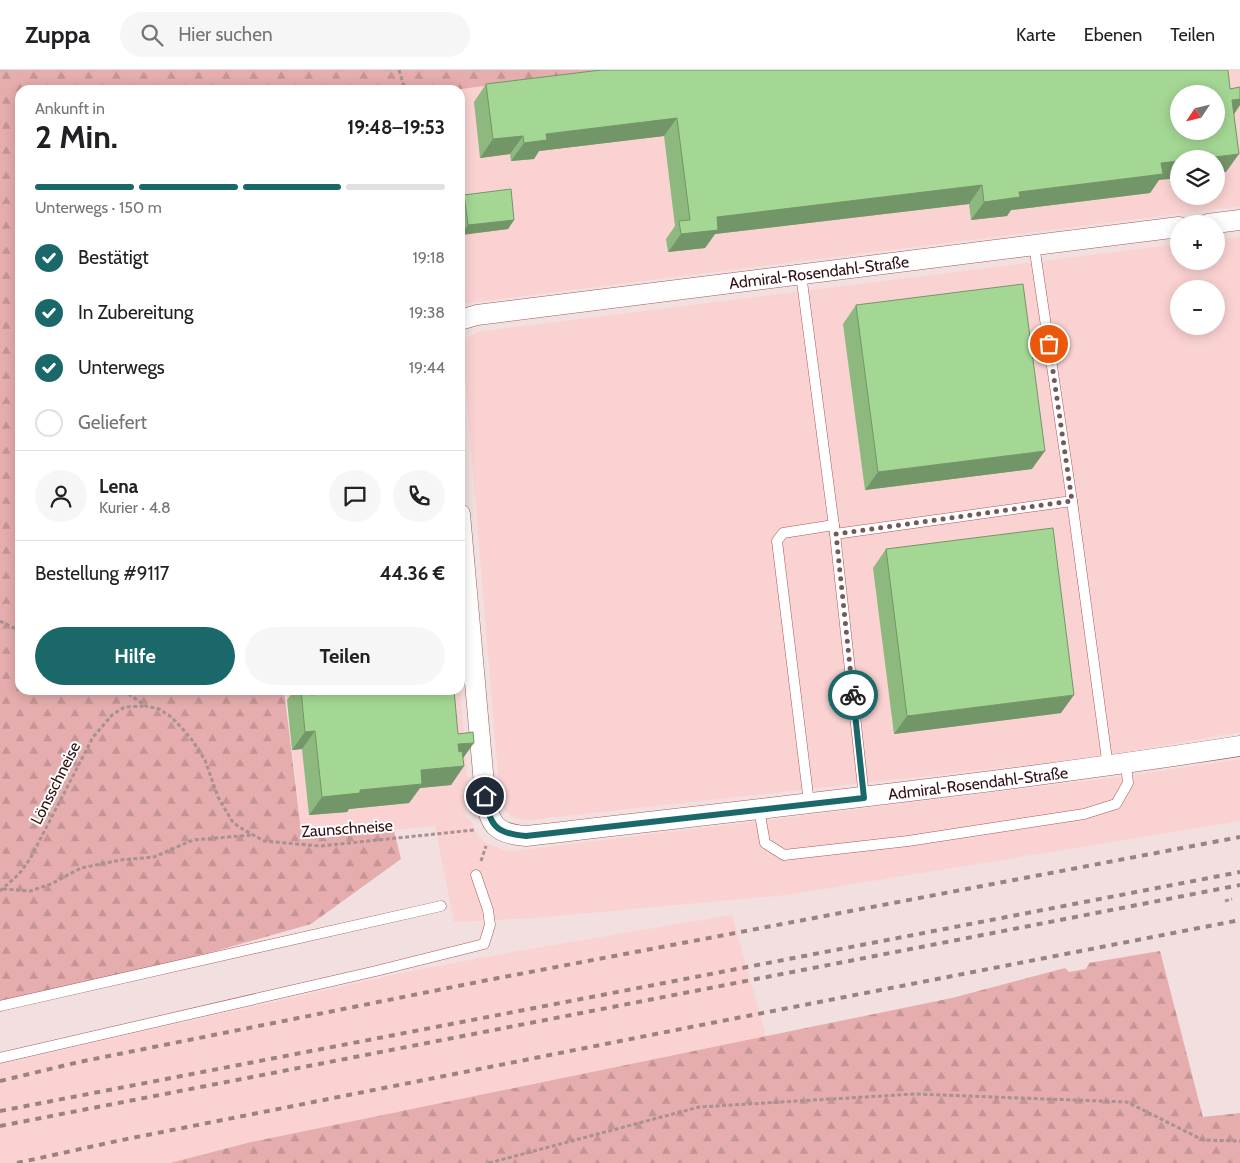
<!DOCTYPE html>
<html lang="de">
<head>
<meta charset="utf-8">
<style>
	:root { --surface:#fff; --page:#f6f6f6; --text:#202124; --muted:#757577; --line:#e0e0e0; --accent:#1a686a }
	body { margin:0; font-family:Cabin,sans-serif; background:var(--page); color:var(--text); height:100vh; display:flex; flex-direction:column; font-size:19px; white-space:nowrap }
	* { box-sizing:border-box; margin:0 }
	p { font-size:16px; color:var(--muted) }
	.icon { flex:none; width:28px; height:28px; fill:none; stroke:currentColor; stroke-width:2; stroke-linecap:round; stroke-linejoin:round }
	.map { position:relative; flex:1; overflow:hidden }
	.details { position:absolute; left:15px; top:15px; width:450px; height:610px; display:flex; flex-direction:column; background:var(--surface); border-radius:15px; box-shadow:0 2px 12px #0003 }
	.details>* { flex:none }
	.needle { width:32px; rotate:235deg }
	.buttons { position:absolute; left:1170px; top:15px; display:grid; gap:10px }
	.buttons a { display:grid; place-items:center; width:55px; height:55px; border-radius:50%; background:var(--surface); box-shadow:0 2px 12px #0003; font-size:25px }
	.pin { position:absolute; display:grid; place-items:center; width:42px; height:42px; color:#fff; margin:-21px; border:2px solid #fff; border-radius:50%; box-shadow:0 1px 5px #0007 }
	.courier { position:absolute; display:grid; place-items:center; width:50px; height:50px; margin:-25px; border:4px solid #1a686a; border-radius:50%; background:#fff; color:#222; box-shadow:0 1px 6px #0007 }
	.head em { font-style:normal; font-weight:700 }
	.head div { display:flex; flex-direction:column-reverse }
	.head { display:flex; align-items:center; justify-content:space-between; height:85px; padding:0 20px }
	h1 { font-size:32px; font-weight:700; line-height:38px }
	.bar { display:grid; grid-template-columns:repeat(4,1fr); gap:8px 5px; align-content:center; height:60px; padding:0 20px }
	.bar i { height:6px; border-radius:4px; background:var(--line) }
	.bar .selected { background:var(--accent) }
	.bar p { grid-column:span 4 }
	.line { display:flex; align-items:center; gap:12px; padding:0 20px; border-top:1px solid var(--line) }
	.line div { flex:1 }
	.round { display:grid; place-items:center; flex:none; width:52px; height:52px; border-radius:26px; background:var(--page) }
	ol { padding:0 20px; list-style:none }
	li { display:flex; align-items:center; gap:15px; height:55px }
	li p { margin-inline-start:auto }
	li .icon { padding:5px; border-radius:50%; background:var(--accent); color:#fff; stroke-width:4 }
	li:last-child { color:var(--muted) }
	li i { width:28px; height:28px; border:2px solid var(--line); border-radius:50% }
	.button { display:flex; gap:10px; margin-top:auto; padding:10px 20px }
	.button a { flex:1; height:58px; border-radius:30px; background:var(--accent); color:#fff; font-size:20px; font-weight:700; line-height:58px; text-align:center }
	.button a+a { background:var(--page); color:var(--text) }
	header { display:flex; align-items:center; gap:30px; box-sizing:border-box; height:70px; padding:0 25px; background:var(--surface); border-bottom:1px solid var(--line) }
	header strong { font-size:24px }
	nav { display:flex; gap:28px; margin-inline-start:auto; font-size:18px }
	.search { width:350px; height:45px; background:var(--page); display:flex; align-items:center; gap:12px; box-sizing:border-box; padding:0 18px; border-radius:28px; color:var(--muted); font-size:19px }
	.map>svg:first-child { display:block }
	.built { fill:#fbd2d2; fill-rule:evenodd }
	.forest { fill:url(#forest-firs) }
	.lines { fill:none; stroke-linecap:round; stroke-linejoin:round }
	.lane-casing { stroke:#a8585b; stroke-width:11 }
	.street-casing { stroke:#a8585b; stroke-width:21 }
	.path { stroke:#a99192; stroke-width:3; stroke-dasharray:4 2.5; stroke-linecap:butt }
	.lane { stroke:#fff; stroke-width:10 }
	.street { stroke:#fff; stroke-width:20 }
	.rail { stroke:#9b8282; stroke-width:4; stroke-dasharray:6 6; stroke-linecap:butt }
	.wall { fill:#8db97f }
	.shaded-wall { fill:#739668 }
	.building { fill:#a4d794; stroke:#739668; fill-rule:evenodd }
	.done { stroke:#75595a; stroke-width:5; stroke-dasharray:0 9 }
	.route { stroke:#1a686a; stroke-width:6 }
	.labels { text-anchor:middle; stroke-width:4; stroke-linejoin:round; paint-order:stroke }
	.street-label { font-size:16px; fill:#321113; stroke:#fff }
</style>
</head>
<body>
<header>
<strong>Zuppa</strong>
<div class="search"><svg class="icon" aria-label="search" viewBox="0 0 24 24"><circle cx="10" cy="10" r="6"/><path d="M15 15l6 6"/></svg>Hier suchen</div>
<nav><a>Karte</a><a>Ebenen</a><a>Teilen</a></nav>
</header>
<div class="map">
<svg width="1240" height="1093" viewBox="0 0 1240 1093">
	<defs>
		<pattern id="forest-firs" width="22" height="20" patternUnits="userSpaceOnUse" patternTransform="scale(1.25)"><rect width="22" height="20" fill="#e5adad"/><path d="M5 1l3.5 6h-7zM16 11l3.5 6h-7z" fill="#c59494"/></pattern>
	</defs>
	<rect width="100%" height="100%" fill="#f2dfdf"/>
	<g class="built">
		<path d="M 612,0 L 1240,0 L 1240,136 L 460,234 L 460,20 L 453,20 ZM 1179,24 L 1216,24 L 1216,61 L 1179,61 ZM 1179,89 L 1216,89 L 1216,126 L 1179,126 Z"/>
		<path d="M 1240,167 L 1240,662 L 1091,688 L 529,750 L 520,749 L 511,746 L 504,739 L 500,729 L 463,282 L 466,269 L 477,262 L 1179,174 L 1179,191 L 1216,191 L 1216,170 ZM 1179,219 L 1216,219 L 1216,256 L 1179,256 Z"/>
		<path d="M 460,619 L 468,715 L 463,716 L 466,746 L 471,751 L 478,766 L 486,773 L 504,780 L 514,781 L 1127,706 L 1240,689 L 1240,751 L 787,825 L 535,848 L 454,852 L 435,756 L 302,769 L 286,620 Z"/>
		<path d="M 732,845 L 766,966 L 251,1072 L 170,1093 L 0,1093 L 0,994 L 397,904 L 506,883 Z"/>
	</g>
	<g class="forest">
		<path d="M 0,0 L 612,0 L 453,20 L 20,20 L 20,620 L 284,620 L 302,769 L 394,761 L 401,789 L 311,854 L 0,942 Z"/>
		<path d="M 1160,881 L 1203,1047 L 1240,1043 L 1240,1093 L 170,1093 L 251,1072 L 952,928 L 1065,898 L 1069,902 L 1086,899 L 1089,893 Z"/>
	</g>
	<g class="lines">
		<g class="lane-casing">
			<g id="lane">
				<path d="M 1034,175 L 1072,431 L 1108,697"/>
				<path d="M 801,204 L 835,464 L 864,727"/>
				<path d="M 835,464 L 1072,431"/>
				<path d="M 809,733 L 777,471 L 783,463 L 834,455"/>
				<path d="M 759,739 L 765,773 L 784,785 L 908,771 L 1084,744 L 1116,734 L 1128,713 L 1126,694"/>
				<path d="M 0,936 L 441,836"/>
				<path d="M 0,988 L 376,901 L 484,874 L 490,855 L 488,840 L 476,805"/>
			</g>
		</g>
		<g class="street-casing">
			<g id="street">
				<path d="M 1208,154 L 1240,150"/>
				<path d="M 460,250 L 477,245 L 1179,157"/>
				<path d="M 460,444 L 485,725 C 489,755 496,764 526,766 C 765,738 1003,713 1240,676"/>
			</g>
		</g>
		<g class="path">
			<path d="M 399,0 L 405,20"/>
			<path d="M 0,551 L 20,561"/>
			<path d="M 123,620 L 146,636 L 159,639 L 170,646 L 181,657 L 192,670 L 205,690 L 218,727 L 232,751 L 239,757 L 264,771 L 320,776 L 474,760"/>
			<path d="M 481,791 L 486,776"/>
			<path d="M 3,819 L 30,821 L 51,814 L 81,798 L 120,790 L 154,787 L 193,770 L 252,765"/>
			<path d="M 0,821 L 19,804 L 30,789 L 93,667 L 113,644 L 125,637 L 145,636"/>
			<path d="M 1225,831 L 1232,829"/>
			<path d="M 489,1093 L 699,1037 L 914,1024 L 1127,1032 L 1203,1070 L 1240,1071"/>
		</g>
		<use href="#lane" class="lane"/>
		<use href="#street" class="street"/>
		<g class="rail">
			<path d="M 0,1011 L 79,992 L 488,910 L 1240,767"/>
			<path d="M 0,1041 L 1240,802"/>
			<path d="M 0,1056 L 1240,815"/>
			<path d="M 17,1093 L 117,1071 L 696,956 L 1240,850"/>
		</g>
	</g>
	<g class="wall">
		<path d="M 486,14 L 1230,19 L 1240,17 L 1240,35 L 1234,44 L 1226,102 L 1216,103 L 1216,89 L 1159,110 L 1150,123 L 1011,140 L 1007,146 L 971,150 L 969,134 L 715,164 L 705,178 L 668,182 L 666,169 L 675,156 L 664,66 L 539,81 L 534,89 L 511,91 L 510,84 L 480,88 L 474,32 Z"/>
		<path d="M 464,125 L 514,150 L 508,159 L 461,165 L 460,156 L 460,130 Z"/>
		<path d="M 856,235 L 1032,399 L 865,420 L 843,254 Z"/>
		<path d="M 886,479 L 1061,643 L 894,664 L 873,498 Z"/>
		<path d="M 294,620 L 311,620 L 311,625 L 458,664 L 464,696 L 451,715 L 420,718 L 409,733 L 349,739 L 347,742 L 309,745 L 302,679 L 292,680 L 287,630 Z"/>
	</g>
	<g class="shaded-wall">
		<path d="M 1240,29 L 1240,35 L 1232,47 L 1232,30 Z"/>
		<path d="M 677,48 L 664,66 L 539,81 L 534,89 L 511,91 L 524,73 L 546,64 Z"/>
		<path d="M 523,66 L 510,84 L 480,88 L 493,69 Z"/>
		<path d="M 1239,84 L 1226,102 L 1216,103 L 1216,89 L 1199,89 Z"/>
		<path d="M 1179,91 L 1179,108 L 1159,110 L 1150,123 L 1011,140 L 1007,146 L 971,150 L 984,132 L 1019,122 L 1161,93 Z"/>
		<path d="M 982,115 L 969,134 L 715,164 L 705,178 L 668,182 L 681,164 L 717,147 Z"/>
		<path d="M 514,150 L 508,159 L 461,165 L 468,155 Z"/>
		<path d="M 1045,381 L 1032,399 L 865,420 L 878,402 Z"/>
		<path d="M 1074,625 L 1061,643 L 894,664 L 907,646 Z"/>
		<path d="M 315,661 L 302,679 L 292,680 L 305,662 Z"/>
		<path d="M 474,673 L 461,691 L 445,693 L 458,674 Z"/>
		<path d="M 464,696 L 451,715 L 420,718 L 409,733 L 349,739 L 347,742 L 309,745 L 322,727 L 360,720 L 421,700 Z"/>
	</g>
	<g class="building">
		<path d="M 601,0 L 1228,0 L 1230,19 L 1240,17 L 1240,29 L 1232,30 L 1239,84 L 1199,89 L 1179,89 L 1179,91 L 1161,93 L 1163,104 L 1019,122 L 1020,127 L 984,132 L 982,115 L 717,147 L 718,160 L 681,164 L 679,151 L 690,150 L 677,48 L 546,64 L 547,70 L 524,73 L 523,66 L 493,69 L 486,14 ZM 1179,24 L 1216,24 L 1216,61 L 1179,61 Z"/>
		<path d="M 511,119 L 514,150 L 468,155 L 464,125 Z"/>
		<path d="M 1023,214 L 1045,381 L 878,402 L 856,235 Z"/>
		<path d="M 1053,458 L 1074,625 L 907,646 L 886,479 Z"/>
		<path d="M 301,620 L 311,620 L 311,625 L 357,620 L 454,620 L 458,664 L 473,662 L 474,673 L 458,674 L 459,682 L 462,681 L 464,696 L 421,700 L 422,714 L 360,720 L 360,723 L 322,727 L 315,661 L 305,662 Z"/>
	</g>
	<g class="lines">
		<path class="done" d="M 853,625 L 836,464 L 1072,431 L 1049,274"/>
		<path class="route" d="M 485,726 C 489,755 496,764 526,766 L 864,728 L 853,625"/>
	</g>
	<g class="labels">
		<g class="street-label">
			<text transform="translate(819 202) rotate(-7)" y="6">Admiral-Rosendahl-Straße</text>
			<text transform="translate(55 713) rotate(-63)" y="6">Lönsschneise</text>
			<text transform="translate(978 713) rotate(-7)" y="6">Admiral-Rosendahl-Straße</text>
			<text transform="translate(347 758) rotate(-4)" y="6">Zaunschneise</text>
		</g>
	</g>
</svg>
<div class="buttons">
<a><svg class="needle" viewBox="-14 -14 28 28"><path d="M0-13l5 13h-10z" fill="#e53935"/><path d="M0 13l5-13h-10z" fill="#757577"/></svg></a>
<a><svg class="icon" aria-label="layers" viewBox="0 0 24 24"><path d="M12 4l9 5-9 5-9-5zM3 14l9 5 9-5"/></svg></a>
<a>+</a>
<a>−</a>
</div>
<div class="pin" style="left:1049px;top:274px;background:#ea580c"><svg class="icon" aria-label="bag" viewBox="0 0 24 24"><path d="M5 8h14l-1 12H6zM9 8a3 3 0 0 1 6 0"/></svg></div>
<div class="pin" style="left:485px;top:726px;background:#1f2937"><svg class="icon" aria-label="home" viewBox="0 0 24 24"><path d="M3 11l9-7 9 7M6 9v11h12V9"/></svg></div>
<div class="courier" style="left:853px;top:625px"><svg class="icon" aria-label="bike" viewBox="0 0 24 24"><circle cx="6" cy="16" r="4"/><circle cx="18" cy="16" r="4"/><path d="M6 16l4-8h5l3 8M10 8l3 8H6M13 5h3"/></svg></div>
<section class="details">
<div class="head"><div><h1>2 Min.</h1><p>Ankunft in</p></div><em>19:48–19:53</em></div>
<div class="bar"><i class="selected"></i><i class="selected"></i><i class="selected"></i><i></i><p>Unterwegs · 150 m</p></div>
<ol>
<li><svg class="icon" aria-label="check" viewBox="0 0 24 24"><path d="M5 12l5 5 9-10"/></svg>Bestätigt<p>19:18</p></li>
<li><svg class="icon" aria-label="check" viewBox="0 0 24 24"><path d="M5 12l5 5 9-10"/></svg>In Zubereitung<p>19:38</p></li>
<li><svg class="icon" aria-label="check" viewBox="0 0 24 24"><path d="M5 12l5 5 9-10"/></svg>Unterwegs<p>19:44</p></li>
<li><i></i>Geliefert</li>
</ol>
<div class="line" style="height:90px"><a class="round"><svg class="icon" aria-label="person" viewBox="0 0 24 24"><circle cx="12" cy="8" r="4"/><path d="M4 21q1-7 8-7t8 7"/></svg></a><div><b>Lena</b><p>Kurier · 4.8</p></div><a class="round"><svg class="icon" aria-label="chat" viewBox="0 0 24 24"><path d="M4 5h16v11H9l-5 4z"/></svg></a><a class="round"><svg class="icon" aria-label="phone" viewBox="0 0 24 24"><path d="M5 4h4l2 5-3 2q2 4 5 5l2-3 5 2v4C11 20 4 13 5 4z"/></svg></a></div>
<div class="line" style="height:65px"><div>Bestellung #9117</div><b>44.36 €</b></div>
<div class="button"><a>Hilfe</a><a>Teilen</a></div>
</section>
</div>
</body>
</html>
